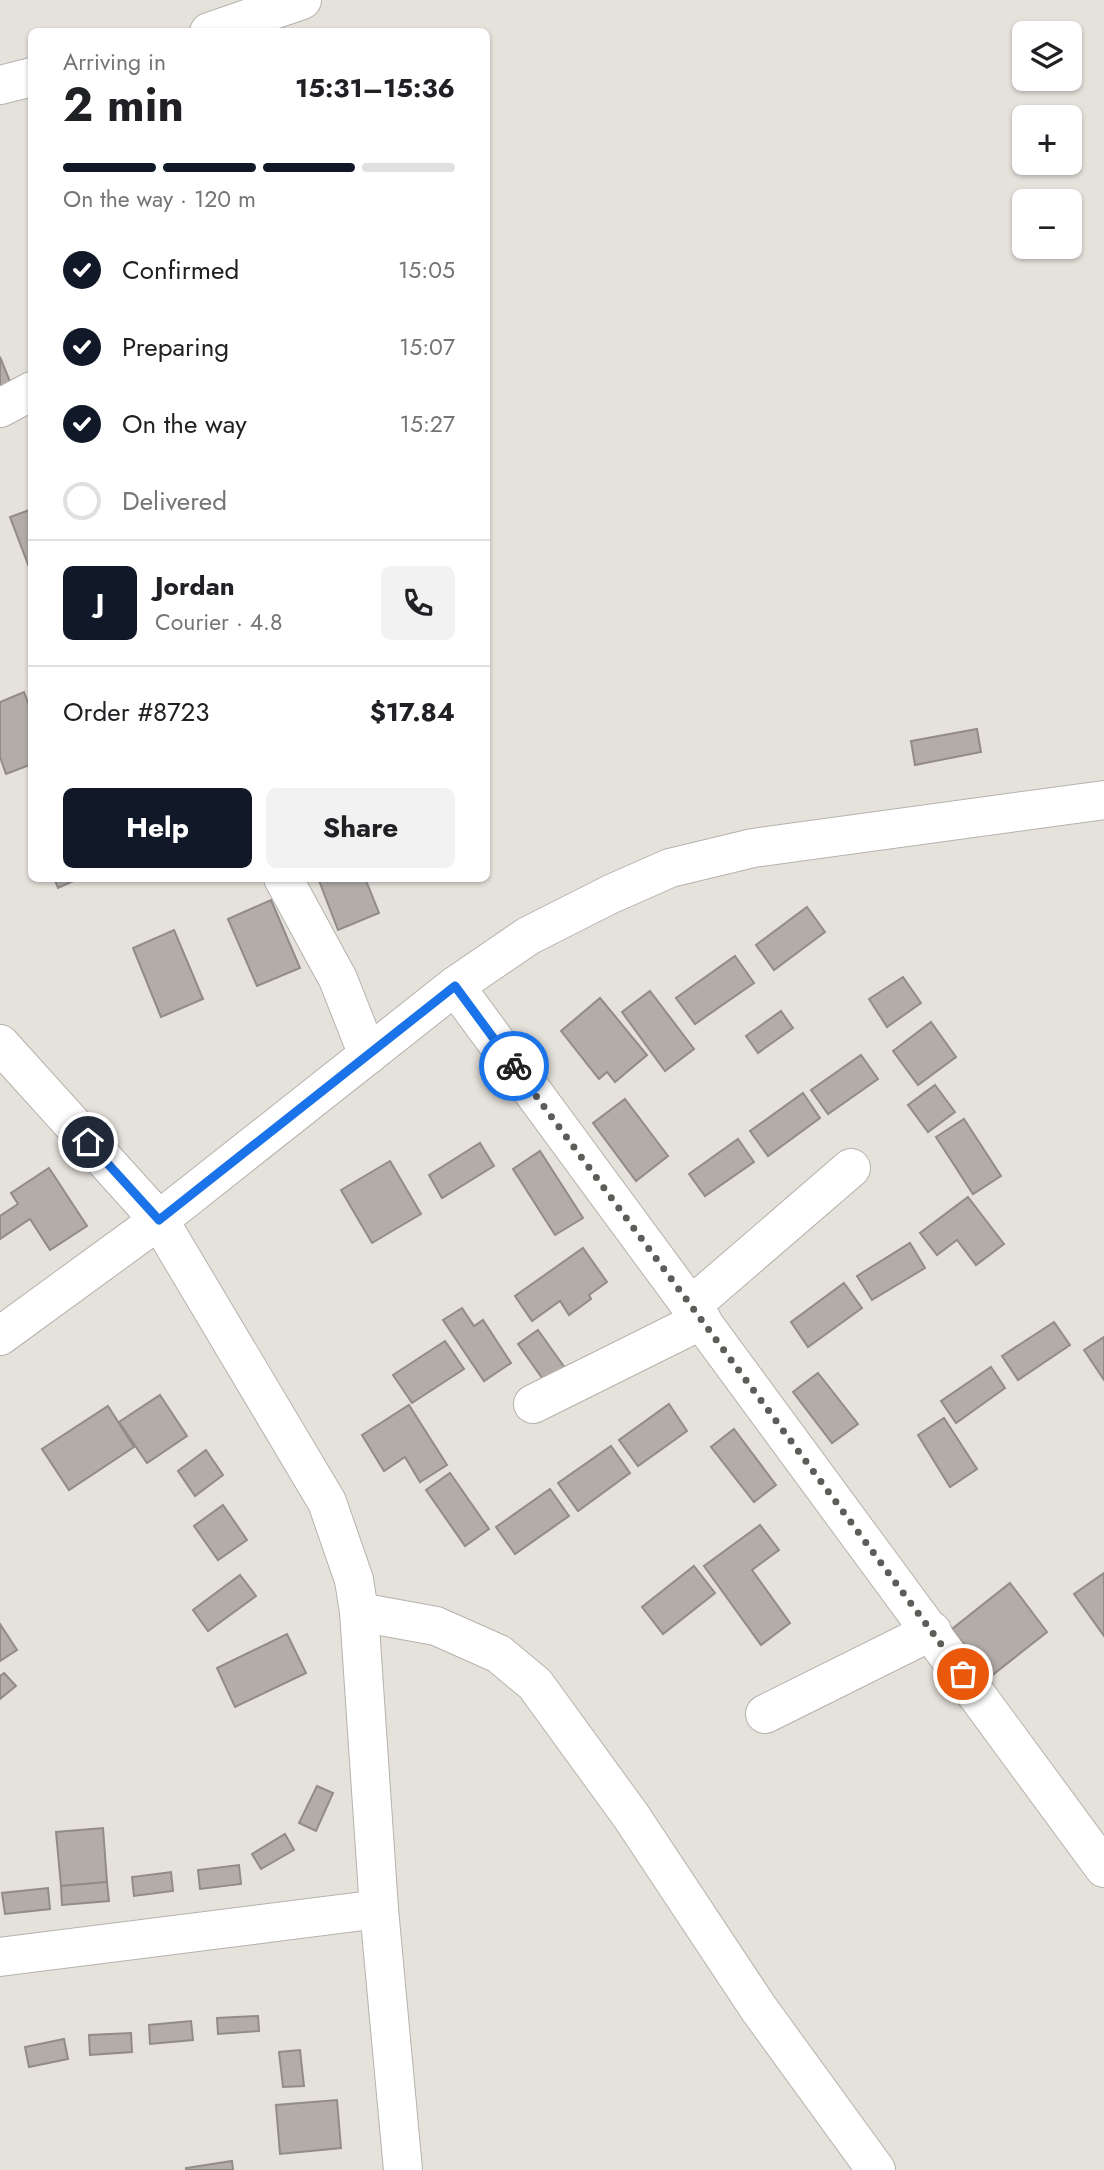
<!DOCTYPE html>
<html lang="en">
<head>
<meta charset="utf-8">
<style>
	:root { --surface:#fff; --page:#f2f2f2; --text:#202124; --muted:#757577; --line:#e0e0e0; --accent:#111827 }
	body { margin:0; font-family:Jost,sans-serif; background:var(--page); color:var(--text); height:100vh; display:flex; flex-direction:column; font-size:26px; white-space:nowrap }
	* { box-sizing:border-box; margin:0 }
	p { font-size:23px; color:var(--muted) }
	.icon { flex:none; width:38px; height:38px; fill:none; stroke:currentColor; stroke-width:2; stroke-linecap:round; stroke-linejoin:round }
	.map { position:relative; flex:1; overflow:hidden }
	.panel { position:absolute; left:28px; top:28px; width:462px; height:854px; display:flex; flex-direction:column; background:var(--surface); border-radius:10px; box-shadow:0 2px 5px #0004 }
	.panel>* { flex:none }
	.controls { position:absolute; left:1012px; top:21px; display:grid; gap:14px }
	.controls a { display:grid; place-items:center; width:70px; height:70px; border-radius:10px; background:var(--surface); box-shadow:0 2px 5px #0004; font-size:35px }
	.pin { position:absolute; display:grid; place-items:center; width:60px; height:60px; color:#fff; margin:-30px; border:4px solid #fff; border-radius:50%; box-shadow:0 2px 7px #0007 }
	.courier { position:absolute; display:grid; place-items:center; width:70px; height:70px; margin:-35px; border:5px solid #1a73e8; border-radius:50%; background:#fff; color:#222; box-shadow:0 2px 9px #0007 }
	.overview em { font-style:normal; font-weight:700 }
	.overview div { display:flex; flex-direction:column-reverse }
	.overview { display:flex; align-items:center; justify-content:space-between; height:119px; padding:0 35px }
	h1 { font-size:46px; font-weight:700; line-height:52px }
	.bar { display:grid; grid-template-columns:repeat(4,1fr); gap:10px 7px; align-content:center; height:84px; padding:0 35px }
	.bar i { height:9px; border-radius:5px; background:var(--line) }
	.bar .selected { background:var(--accent) }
	.bar p { grid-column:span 4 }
	.line { display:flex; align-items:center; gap:18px; padding:0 35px; border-top:2px solid var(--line) }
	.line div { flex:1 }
	.round { display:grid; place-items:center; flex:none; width:74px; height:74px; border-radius:10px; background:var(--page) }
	ol { padding:0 35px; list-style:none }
	li { display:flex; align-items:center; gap:21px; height:77px }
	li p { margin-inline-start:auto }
	li .icon { padding:7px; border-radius:50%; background:var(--accent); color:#fff; stroke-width:4 }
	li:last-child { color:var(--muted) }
	li i { width:38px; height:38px; border:4px solid var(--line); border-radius:50% }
	.action { display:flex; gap:14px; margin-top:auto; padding:14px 35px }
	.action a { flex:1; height:80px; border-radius:10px; background:var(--accent); color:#fff; font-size:28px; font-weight:700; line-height:80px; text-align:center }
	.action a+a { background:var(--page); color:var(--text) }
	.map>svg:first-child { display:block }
	.building { fill:#b3aca9; stroke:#928b88; stroke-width:2 }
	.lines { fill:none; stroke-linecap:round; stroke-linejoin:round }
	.minor-casing { stroke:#b6b2ac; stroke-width:40 }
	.minor { stroke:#fff; stroke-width:38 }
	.done { stroke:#5e5c59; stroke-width:7; stroke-dasharray:0 12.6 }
	.route { stroke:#1a73e8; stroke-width:9 }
</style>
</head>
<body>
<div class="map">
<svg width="1104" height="2170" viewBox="0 0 1104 2170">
	<rect width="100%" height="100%" fill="#e5e1db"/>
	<g class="building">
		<path d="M 0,357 L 13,389 L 0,394 Z"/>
		<path d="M 32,509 L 32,575 L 10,517 Z"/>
		<path d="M 24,692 L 32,713 L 32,764 L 6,774 L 0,757 L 0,702 Z"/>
		<path d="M 977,729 L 981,752 L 915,765 L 911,741 Z"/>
		<path d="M 54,878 L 80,878 L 58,888 Z"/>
		<path d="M 318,878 L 365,878 L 379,913 L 338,930 Z"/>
		<path d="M 271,900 L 300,968 L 257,986 L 228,919 Z"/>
		<path d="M 807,907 L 825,932 L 774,970 L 756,945 Z"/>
		<path d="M 174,930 L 203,999 L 161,1017 L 133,948 Z"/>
		<path d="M 735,956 L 754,983 L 695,1024 L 676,998 Z"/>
		<path d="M 903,977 L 921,1003 L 887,1027 L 869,999 Z"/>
		<path d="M 650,991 L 694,1049 L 665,1071 L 622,1012 Z"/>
		<path d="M 600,998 L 647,1055 L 615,1082 L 607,1072 L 599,1079 L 561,1031 Z"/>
		<path d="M 781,1011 L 793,1028 L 758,1053 L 746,1036 Z"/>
		<path d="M 931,1022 L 956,1057 L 918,1085 L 893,1051 Z"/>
		<path d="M 861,1055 L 878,1079 L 828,1114 L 811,1090 Z"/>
		<path d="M 935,1085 L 955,1112 L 928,1132 L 908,1105 Z"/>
		<path d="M 803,1093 L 820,1118 L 768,1156 L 750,1131 Z"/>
		<path d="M 625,1099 L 668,1156 L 636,1181 L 593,1123 Z"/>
		<path d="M 964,1119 L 1001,1176 L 973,1194 L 936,1137 Z"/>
		<path d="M 738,1139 L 754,1162 L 705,1196 L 689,1174 Z"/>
		<path d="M 480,1143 L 494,1166 L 442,1198 L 429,1175 Z"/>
		<path d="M 540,1151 L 583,1218 L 555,1235 L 513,1169 Z"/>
		<path d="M 390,1161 L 421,1214 L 372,1243 L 341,1190 Z"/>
		<path d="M 49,1168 L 87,1226 L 50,1250 L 30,1219 L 0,1239 L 0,1216 L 18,1204 L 11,1193 Z"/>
		<path d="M 968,1197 L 1004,1244 L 976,1265 L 957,1240 L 937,1255 L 920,1233 Z"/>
		<path d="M 910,1243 L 925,1268 L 872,1300 L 857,1276 Z"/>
		<path d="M 583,1248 L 607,1282 L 589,1295 L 591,1299 L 569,1315 L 560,1301 L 532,1321 L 515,1296 Z"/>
		<path d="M 844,1283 L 862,1308 L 808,1347 L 791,1322 Z"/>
		<path d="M 462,1308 L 474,1326 L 483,1320 L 511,1363 L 484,1381 L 443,1320 Z"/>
		<path d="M 1054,1322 L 1070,1345 L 1018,1380 L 1002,1356 Z"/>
		<path d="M 538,1330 L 565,1368 L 545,1382 L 518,1344 Z"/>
		<path d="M 1104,1337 L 1104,1380 L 1084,1350 Z"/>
		<path d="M 445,1341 L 464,1369 L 412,1403 L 393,1375 Z"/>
		<path d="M 991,1367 L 1005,1388 L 956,1423 L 941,1401 Z"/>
		<path d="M 818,1373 L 858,1424 L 832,1443 L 793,1392 Z"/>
		<path d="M 160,1395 L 187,1436 L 147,1463 L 119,1422 Z"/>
		<path d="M 669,1404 L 687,1431 L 638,1466 L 619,1440 Z"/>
		<path d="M 409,1405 L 447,1465 L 420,1482 L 405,1457 L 384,1471 L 362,1435 Z"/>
		<path d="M 108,1406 L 134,1447 L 69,1490 L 42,1449 Z"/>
		<path d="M 944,1418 L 977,1469 L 950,1487 L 918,1435 Z"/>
		<path d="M 734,1429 L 776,1485 L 754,1502 L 711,1447 Z"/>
		<path d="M 611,1446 L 630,1473 L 578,1511 L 558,1483 Z"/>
		<path d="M 206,1450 L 223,1475 L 195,1496 L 178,1471 Z"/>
		<path d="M 450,1473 L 489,1529 L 465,1546 L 426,1490 Z"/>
		<path d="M 550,1489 L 569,1516 L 515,1554 L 496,1527 Z"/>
		<path d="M 223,1505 L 247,1540 L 218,1560 L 194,1526 Z"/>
		<path d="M 760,1525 L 779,1550 L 752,1570 L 790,1623 L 761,1645 L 704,1566 Z"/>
		<path d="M 694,1566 L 715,1593 L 663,1634 L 642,1607 Z"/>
		<path d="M 1104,1573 L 1104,1636 L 1074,1594 Z"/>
		<path d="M 240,1575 L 256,1596 L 208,1631 L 193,1610 Z"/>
		<path d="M 1010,1583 L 1047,1632 L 990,1677 L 952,1629 Z"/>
		<path d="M 0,1624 L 17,1650 L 0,1661 Z"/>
		<path d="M 287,1634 L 306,1673 L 235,1707 L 217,1668 Z"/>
		<path d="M 4,1673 L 16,1686 L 0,1699 L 0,1676 Z"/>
		<path d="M 317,1786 L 333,1793 L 316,1831 L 299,1823 Z"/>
		<path d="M 103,1828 L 107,1882 L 61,1886 L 56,1832 Z"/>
		<path d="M 285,1834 L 294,1850 L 261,1869 L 252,1854 Z"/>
		<path d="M 239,1865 L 241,1884 L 200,1889 L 198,1870 Z"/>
		<path d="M 171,1872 L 173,1891 L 134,1896 L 132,1877 Z"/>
		<path d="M 107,1882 L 109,1901 L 62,1905 L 61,1886 Z"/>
		<path d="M 48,1888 L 50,1909 L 5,1914 L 2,1893 Z"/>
		<path d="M 258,2016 L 259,2031 L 218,2034 L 217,2018 Z"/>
		<path d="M 191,2021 L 193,2040 L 150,2044 L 149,2025 Z"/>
		<path d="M 131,2033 L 132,2052 L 90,2055 L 89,2035 Z"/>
		<path d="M 64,2039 L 68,2059 L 29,2067 L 25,2047 Z"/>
		<path d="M 300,2050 L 304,2086 L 283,2087 L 279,2052 Z"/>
		<path d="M 337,2100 L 341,2148 L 280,2154 L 276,2105 Z"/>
		<path d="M 232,2161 L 233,2170 L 186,2170 L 186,2168 Z"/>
	</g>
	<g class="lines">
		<g class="minor-casing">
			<g id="minor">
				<path d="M 209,32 L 302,0"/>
				<path d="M 0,85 L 32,77"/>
				<path d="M 0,408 L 32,391"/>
				<path d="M 283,878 L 338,979 L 368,1055"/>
				<path d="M 455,986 L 1104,1868"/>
				<path d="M 0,1044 L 159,1220 L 327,1502 L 354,1580 L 359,1612 L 379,1909 L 403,2170"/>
				<path d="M 691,1306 L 851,1168"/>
				<path d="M 0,1336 L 159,1220 L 455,986 L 528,936 L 611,894 L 670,868 L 753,848 L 1104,800"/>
				<path d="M 533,1404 L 702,1320"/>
				<path d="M 359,1612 L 436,1626 L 499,1654 L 535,1684 L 631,1816 L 759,2009 L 876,2170"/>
				<path d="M 765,1714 L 932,1631"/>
				<path d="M 0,1957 L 379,1909"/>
			</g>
		</g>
		<use href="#minor" class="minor"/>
	</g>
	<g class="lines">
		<path class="done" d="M 514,1066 L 963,1674"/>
		<path class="route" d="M 88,1142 L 159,1220 L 455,986 L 514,1066"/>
	</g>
</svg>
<div class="controls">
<a><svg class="icon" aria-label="layers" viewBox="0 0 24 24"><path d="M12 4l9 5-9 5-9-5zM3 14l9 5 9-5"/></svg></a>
<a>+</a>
<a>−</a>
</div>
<div class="pin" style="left:963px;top:1674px;background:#ea580c"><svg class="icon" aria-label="bag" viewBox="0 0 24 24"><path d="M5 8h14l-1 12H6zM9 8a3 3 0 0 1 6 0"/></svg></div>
<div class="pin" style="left:88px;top:1142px;background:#1f2937"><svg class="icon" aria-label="home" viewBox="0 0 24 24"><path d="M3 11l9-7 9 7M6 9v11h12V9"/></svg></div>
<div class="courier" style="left:514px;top:1066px"><svg class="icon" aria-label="bike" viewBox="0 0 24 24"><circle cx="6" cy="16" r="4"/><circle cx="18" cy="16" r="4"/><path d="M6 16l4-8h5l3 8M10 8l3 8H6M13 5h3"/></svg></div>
<section class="panel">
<div class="overview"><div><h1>2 min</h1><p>Arriving in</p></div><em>15:31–15:36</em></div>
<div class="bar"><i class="selected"></i><i class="selected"></i><i class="selected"></i><i></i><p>On the way · 120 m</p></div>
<ol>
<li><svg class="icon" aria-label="check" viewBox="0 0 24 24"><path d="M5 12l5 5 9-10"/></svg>Confirmed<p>15:05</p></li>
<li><svg class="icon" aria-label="check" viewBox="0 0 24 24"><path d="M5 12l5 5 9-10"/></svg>Preparing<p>15:07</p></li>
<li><svg class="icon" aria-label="check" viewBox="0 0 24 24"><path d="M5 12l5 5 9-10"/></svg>On the way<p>15:27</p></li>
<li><i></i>Delivered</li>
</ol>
<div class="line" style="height:126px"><b class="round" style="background:var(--accent);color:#fff">J</b><div><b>Jordan</b><p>Courier · 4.8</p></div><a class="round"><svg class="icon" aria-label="phone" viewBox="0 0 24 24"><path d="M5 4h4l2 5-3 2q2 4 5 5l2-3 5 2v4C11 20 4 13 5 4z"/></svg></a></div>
<div class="line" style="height:91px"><div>Order #8723</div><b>$17.84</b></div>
<div class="action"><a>Help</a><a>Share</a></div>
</section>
</div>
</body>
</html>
